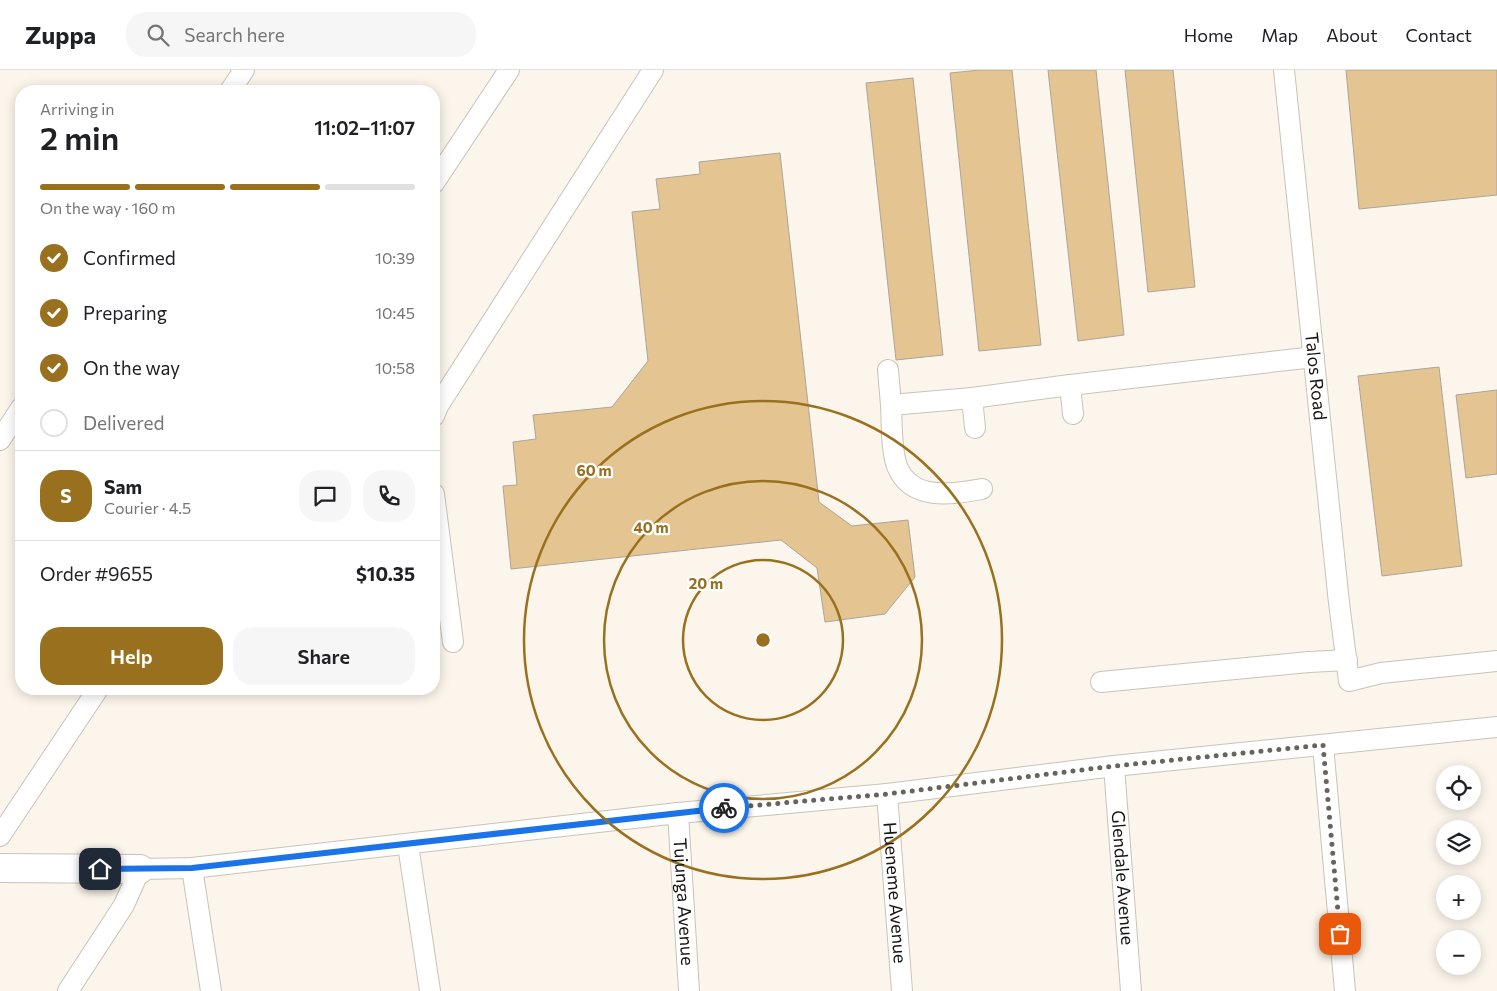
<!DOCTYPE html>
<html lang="en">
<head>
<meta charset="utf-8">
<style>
	:root { --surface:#fff; --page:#f6f6f6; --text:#202124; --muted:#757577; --line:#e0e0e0; --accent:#99711e }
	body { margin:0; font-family:Commissioner,sans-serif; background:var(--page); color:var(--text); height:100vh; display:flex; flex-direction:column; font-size:19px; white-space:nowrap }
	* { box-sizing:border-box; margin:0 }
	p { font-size:16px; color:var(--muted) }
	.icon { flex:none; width:28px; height:28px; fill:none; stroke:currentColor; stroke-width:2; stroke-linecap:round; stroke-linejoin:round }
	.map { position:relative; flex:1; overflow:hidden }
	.sheet { position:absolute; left:15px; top:15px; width:425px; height:610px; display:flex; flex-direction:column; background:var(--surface); border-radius:20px; box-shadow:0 2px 12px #0003 }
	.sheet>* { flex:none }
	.controls { position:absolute; left:1436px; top:695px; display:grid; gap:10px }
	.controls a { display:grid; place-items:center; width:45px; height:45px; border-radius:50%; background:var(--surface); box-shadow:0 2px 12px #0003; font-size:25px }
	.pin { position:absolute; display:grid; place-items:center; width:42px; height:42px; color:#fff; margin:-21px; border-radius:10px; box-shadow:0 2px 8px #0006 }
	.courier { position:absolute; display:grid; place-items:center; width:50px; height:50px; margin:-25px; border:4px solid #1a73e8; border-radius:50%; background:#fff; color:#222; box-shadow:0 1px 6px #0007 }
	.headline em { font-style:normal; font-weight:600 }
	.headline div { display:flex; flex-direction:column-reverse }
	.headline { display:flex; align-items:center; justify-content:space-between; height:85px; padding:0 25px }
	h1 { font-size:32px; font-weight:600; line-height:38px }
	.bar { display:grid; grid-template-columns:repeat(4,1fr); gap:8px 5px; align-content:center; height:60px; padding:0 25px }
	.bar i { height:6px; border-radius:4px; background:var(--line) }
	.bar .on { background:var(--accent) }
	.bar p { grid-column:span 4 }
	.line { display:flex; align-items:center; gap:12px; padding:0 25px; border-top:1px solid var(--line) }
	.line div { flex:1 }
	.round { display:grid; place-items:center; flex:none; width:52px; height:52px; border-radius:20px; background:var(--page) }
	ol { padding:0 25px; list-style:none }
	li { display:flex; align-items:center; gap:15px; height:55px }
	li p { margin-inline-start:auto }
	li .icon { padding:5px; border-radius:50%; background:var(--accent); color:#fff; stroke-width:4 }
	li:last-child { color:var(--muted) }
	li i { width:28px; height:28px; border:2px solid var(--line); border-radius:50% }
	.action { display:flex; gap:10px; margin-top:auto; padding:10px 25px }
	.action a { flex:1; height:58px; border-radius:20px; background:var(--accent); color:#fff; font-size:20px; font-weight:600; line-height:58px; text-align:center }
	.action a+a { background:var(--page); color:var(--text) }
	header { display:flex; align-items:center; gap:30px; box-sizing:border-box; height:70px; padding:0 25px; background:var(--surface); border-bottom:1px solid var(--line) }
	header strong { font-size:24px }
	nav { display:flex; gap:28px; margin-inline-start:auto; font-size:18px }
	.search { width:350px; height:45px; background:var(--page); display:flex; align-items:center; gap:12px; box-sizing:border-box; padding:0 18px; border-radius:20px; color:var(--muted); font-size:19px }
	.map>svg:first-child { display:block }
	.building { fill:#e4c490; stroke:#aba59c }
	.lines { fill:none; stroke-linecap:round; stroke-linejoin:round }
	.street-casing { stroke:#c9c3b9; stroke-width:22 }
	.secondary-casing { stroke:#c9c3b9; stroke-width:30 }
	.street { stroke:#fff; stroke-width:20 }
	.secondary { stroke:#fff; stroke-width:28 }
	.done { stroke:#67635e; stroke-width:5; stroke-dasharray:0 9 }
	.route { stroke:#1a73e8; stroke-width:6 }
	.ring { fill:none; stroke:#99711e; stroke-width:2.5 }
	.labels { text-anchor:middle; stroke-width:4.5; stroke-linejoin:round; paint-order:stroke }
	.street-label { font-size:18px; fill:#171512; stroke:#fff }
	.centre { fill:#99711e; stroke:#fff; stroke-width:2.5 }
	.ring-label { font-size:15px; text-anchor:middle; font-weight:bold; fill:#99711e; stroke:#fff; stroke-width:4.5; stroke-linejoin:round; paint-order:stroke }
</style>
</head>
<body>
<header>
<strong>Zuppa</strong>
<div class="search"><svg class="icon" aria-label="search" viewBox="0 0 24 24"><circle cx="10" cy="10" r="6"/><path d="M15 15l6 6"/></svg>Search here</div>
<nav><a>Home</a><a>Map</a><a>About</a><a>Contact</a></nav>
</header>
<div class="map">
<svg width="1497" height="921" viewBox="0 0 1497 921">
	<rect width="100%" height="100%" fill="#fcf5eb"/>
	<g class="building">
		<path d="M 980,0 L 1012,0 L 1041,275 L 979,281 L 950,3 Z"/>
		<path d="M 1048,0 L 1096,0 L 1124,265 L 1078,271 Z"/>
		<path d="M 1125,0 L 1173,0 L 1195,217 L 1148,222 Z"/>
		<path d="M 1346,0 L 1497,0 L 1497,125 L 1359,139 Z"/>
		<path d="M 913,8 L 943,285 L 896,290 L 866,13 Z"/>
		<path d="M 780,83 L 819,432 L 852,456 L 908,450 L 915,507 L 885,544 L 825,552 L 817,498 L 781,470 L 511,499 L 503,416 L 517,415 L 513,372 L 536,369 L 533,345 L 612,337 L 648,291 L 632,142 L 660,139 L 656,109 L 700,104 L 699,92 Z"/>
		<path d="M 1439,297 L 1462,496 L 1382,506 L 1358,306 Z"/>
		<path d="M 1497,320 L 1497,404 L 1466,408 L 1456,325 Z"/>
	</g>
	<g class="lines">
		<g class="street-casing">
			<g id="street">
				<path id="s1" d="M 1284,0 L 1339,533 L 1349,611 L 1381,603 L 1497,591"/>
				<path d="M 230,21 L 244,0"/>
				<path d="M 434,113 L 509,0"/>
				<path d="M 888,300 L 891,335 L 972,328"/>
				<path d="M 891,335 C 892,353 891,380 897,396 C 911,432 953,424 982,419"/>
				<path d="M 1073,344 L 1070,315 L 1314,287"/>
				<path d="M 434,346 L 438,336 L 653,0"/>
				<path d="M 975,358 L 972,328 L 1070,315"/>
				<path d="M 0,370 L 21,338"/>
				<path d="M 434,424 L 453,572"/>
				<path d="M 1101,612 L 1309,592 L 1347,590"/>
				<path d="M 1323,675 L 1345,921"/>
				<path id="s2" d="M 1114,696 L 1131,921"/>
				<path id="s3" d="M 887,724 L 902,921"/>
				<path id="s4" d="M 678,743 L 689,921"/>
				<path d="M 0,766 L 98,619"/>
				<path d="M 408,775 L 430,921"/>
				<path d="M 192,798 L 211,921"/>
				<path d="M 68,921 L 124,835 L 140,799 L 192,798 L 678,743 L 887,724 L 1114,696 L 1497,657"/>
			</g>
		</g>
		<g class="secondary-casing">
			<path id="secondary" d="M 0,798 L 140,799"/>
		</g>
		<use href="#street" class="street"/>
		<use href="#secondary" class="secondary"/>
	</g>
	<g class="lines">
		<path class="done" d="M 724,738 L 887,724 L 1114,696 L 1323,675 L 1340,864"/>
		<path class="route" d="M 100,799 L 192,798 L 724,738"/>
	</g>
	<g class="ring">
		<circle cx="763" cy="570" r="80"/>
		<circle cx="763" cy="570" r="159"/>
		<circle cx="763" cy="570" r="239"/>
	</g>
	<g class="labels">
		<g class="street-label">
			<text dy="6" stroke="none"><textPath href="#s1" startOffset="308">Talos Road</textPath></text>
			<text dy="6" stroke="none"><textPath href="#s2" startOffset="112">Glendale Avenue</textPath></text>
			<text dy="6" stroke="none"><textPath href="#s3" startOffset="99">Hueneme Avenue</textPath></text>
			<text dy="6" stroke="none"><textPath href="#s4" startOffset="89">Tujunga Avenue</textPath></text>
		</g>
	</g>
	<circle cx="763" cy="570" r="8" class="centre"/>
	<g class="ring-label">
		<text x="594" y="406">60 m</text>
		<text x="651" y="463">40 m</text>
		<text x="706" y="519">20 m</text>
	</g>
</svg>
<div class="controls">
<a><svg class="icon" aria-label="locate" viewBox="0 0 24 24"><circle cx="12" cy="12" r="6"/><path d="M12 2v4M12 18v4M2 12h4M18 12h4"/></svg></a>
<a><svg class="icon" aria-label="layers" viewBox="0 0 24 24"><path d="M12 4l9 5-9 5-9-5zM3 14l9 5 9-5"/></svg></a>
<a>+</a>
<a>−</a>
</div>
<div class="pin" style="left:1340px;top:864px;background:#ea580c"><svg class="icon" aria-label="bag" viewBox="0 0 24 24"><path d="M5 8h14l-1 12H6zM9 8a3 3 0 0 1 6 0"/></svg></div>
<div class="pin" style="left:100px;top:799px;background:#1f2937"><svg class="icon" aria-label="home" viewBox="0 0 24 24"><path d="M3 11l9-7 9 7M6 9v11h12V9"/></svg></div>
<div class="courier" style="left:724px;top:738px"><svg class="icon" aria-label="bike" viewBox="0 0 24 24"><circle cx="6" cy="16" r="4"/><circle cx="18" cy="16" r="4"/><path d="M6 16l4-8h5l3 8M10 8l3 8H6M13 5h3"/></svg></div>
<section class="sheet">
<div class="headline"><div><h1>2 min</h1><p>Arriving in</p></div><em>11:02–11:07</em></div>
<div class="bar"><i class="on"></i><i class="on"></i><i class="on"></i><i></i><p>On the way · 160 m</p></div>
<ol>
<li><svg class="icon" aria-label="check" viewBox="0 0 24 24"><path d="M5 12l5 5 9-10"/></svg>Confirmed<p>10:39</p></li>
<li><svg class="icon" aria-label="check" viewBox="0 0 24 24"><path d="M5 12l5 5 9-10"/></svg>Preparing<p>10:45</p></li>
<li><svg class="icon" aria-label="check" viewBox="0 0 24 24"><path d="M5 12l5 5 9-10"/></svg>On the way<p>10:58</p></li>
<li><i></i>Delivered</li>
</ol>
<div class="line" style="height:90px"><b class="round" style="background:var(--accent);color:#fff">S</b><div><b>Sam</b><p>Courier · 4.5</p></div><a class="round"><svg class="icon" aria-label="chat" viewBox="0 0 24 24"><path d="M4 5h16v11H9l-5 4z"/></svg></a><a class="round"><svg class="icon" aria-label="phone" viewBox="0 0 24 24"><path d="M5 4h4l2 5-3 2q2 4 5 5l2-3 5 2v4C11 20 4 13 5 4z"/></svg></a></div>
<div class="line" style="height:65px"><div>Order #9655</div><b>$10.35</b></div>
<div class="action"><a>Help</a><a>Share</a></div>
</section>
</div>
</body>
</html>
